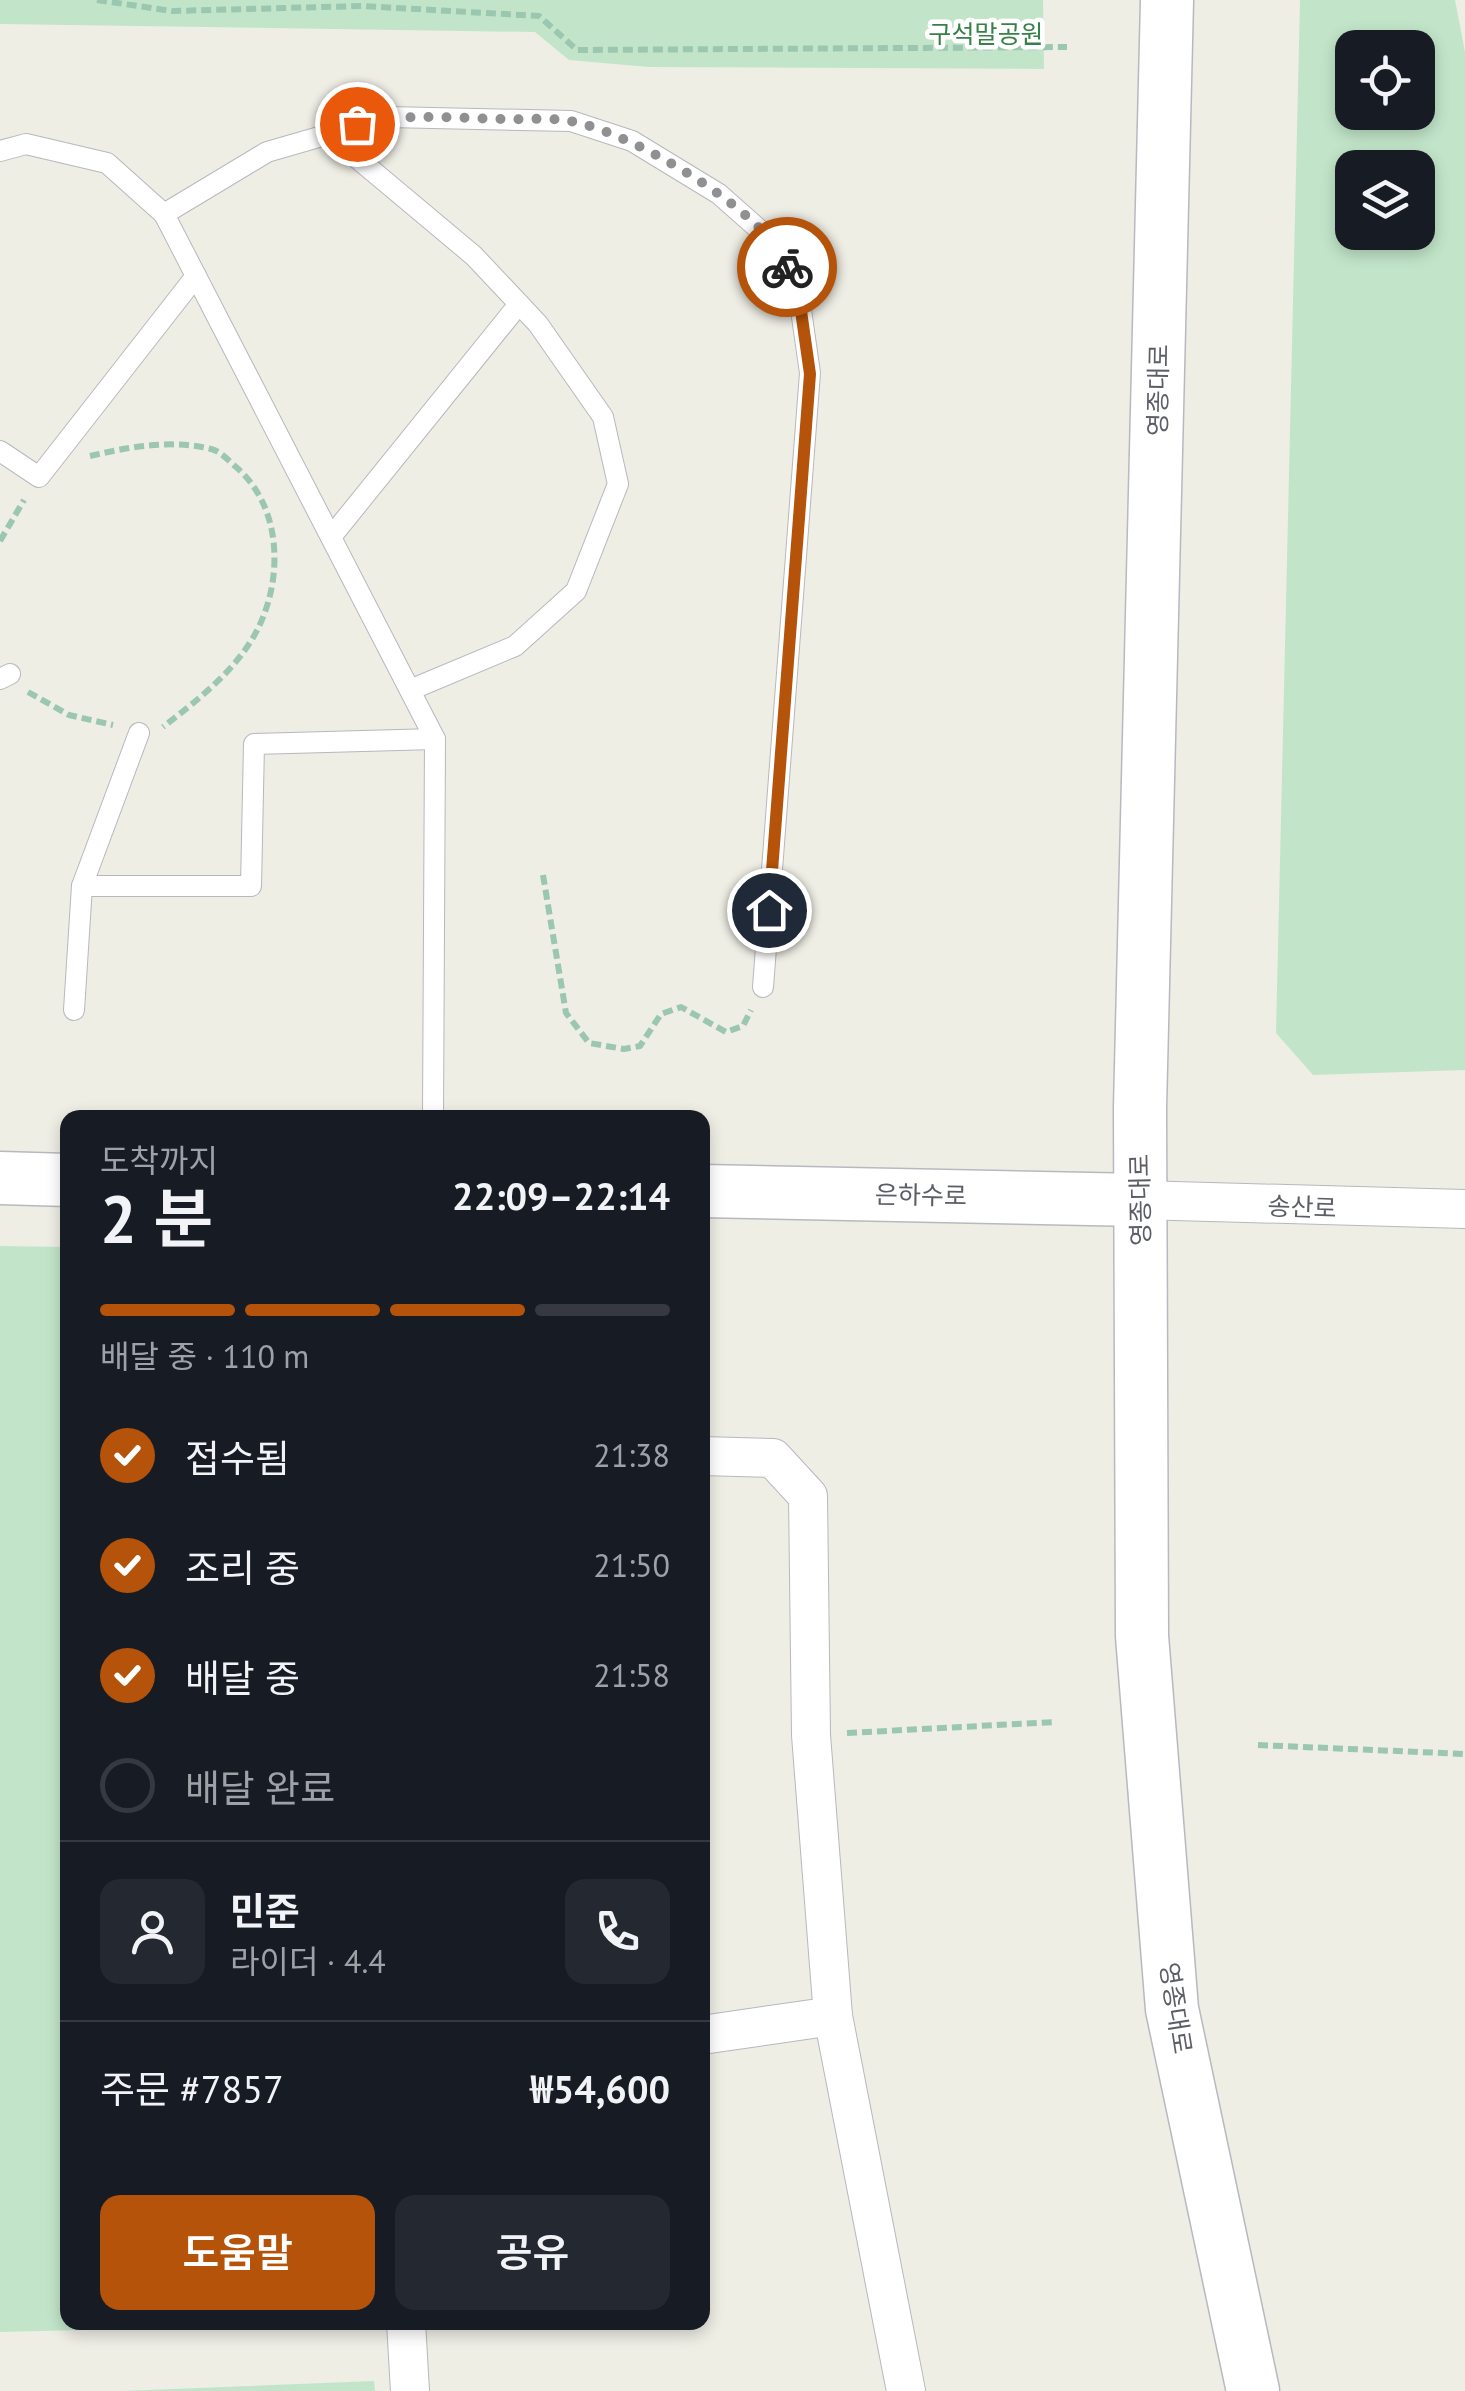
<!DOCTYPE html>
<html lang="ko">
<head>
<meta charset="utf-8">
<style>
	:root { --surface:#171b24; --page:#242831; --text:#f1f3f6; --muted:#9ea1a6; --line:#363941; --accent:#b45309 }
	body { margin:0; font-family:"PT Sans","Noto Sans KR",sans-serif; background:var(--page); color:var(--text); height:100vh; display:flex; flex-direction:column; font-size:38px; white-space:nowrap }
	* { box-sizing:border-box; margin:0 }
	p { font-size:32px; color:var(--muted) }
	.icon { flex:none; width:55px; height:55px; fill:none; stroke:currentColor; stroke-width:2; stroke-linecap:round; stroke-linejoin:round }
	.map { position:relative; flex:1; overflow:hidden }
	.side { position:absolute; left:60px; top:1110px; width:650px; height:1220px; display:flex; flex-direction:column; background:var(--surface); border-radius:20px; box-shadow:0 5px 15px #0003 }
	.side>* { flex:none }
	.tools { position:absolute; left:1335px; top:30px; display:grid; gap:20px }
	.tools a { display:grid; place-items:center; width:100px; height:100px; border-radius:20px; background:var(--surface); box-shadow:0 5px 15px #0003; font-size:50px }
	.pin { position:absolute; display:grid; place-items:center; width:85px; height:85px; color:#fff; margin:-42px; border:5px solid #fff; border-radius:50%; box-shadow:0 2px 10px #0007 }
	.courier { position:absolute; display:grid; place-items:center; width:100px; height:100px; margin:-50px; border:8px solid #b45309; border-radius:50%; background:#fff; color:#222; box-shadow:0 2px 12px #0007 }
	.overview em { font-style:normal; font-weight:600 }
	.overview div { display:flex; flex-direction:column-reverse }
	.overview { display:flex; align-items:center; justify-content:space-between; height:170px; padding:0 40px }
	h1 { font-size:65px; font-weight:600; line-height:75px }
	.bar { display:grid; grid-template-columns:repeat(4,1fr); gap:15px 10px; align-content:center; height:120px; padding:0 40px }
	.bar i { height:12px; border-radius:8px; background:var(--line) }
	.bar .selected { background:var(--accent) }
	.bar p { grid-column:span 4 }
	.line { display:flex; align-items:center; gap:25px; padding:0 40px; border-top:2px solid var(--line) }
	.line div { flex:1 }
	.round { display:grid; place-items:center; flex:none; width:105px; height:105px; border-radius:20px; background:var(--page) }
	ol { padding:0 40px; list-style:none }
	li { display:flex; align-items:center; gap:30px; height:110px }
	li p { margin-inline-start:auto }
	li .icon { padding:10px; border-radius:50%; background:var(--accent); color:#fff; stroke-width:4 }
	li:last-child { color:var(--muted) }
	li i { width:55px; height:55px; border:5px solid var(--line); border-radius:50% }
	.action { display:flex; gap:20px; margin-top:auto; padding:20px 40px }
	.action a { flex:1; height:115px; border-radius:20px; background:var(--accent); color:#fff; font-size:40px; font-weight:600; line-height:115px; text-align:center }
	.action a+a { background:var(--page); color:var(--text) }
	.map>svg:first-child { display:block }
	.green { fill:#c2e5c9; fill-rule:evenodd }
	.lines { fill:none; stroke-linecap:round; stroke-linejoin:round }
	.lane-casing { stroke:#b7b8be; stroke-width:22 }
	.street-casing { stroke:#b7b8be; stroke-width:40 }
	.secondary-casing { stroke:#b8b9c0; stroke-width:55 }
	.path { stroke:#9bc6b0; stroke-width:6; stroke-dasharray:10 5; stroke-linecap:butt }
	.lane { stroke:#fff; stroke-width:20 }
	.street { stroke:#fff; stroke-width:38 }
	.secondary { stroke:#fff; stroke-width:52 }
	.done { stroke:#8f9092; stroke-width:10; stroke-dasharray:0 18 }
	.route { stroke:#b45309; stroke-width:12 }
	.labels { text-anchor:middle; stroke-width:9; stroke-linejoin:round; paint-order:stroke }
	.park-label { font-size:25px; fill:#378149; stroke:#fff }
	.street-label { font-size:25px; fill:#5c5e65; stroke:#fff }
</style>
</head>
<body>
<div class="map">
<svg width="1465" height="2391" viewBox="0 0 1465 2391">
	<rect width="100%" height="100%" fill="#eeeee5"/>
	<g class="green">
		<path d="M 0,0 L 1043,0 L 1044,69 L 649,67 L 569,60 L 535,32 L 0,24 Z"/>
		<path d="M 1300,0 L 1455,0 L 1465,52 L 1465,1070 L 1313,1075 L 1276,1033 ZM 1352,48 L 1418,48 L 1418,112 L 1352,112 ZM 1352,168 L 1418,168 L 1418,232 L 1352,232 Z"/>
		<path d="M 0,1246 L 67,1247 L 68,2322 L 367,2323 L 0,2332 Z"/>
		<path d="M 374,2381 L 375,2391 L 122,2391 Z"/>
	</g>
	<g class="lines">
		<g class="lane-casing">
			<g id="lane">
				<path d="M 326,132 L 474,256 L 538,324 L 603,417 L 618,484 L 576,591 L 515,646 L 410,690"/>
				<path d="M 0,151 L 26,144 L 107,163 L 164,214 L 435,739 L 433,1118"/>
				<path d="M 164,214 L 267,152 L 388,117 L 571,121 L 632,141 L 719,194 L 781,249 L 800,303 L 810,373 L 763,987"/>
				<path d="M 0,451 L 39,477 L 196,276"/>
				<path d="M 331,537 L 519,304"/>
				<path d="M 0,679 L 10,674"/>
				<path d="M 82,886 L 251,886 L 254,744 L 435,739"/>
				<path d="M 74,1010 L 82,886 L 139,733"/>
			</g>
		</g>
		<g class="street-casing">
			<g id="street">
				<path d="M 1139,1200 L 1465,1209"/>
				<path d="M 702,1456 L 773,1458 L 808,1496 L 811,1735 L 833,2016 L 906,2391"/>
				<path d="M 702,2035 L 833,2016"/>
				<path d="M 406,2322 L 410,2391"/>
			</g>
		</g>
		<g class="secondary-casing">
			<g id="secondary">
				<path d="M 1167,0 L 1140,1108 L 1142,1636 L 1172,2009 L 1253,2391"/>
				<path d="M 0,1178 L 68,1180"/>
				<path d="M 702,1191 L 1139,1200"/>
			</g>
		</g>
		<g class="path">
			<path d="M 97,0 L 172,11 L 362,6 L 539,16 L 577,50 L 1067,47"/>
			<path d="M 90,456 C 129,447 171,439 211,449 C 220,451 228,460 236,467 C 285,509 284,588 251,641 C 229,676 195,702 163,727"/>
			<path d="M 0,541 L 24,500"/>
			<path d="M 28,692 L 69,715 L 113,725"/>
			<path d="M 543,875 L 566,1013 L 589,1043 L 624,1049 L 640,1046 L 661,1014 L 681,1007 L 726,1032 L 743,1026 L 751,1010"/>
			<path d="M 847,1733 L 1055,1722"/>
			<path d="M 1258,1745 L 1465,1754"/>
		</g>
		<use href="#lane" class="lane"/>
		<use href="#street" class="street"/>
		<use href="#secondary" class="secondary"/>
	</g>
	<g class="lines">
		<path class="done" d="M 357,124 C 404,113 453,118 501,119 C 524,120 548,117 570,121 C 629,131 767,211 787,267"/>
		<path class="route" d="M 769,910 L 810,374 L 800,304 L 787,267"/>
	</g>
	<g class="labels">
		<g class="park-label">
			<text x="986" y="43">구석말공원</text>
		</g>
		<g class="street-label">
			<text transform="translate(1158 390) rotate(-89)" y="9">영종대로</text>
			<text transform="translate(921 1195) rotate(1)" y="9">은하수로</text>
			<text transform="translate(1140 1200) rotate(-91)" y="9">영종대로</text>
			<text transform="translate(1302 1207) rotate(2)" y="9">송산로</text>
			<text transform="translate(1176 2008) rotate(81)" y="9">영종대로</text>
		</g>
	</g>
</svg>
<div class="tools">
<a><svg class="icon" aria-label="locate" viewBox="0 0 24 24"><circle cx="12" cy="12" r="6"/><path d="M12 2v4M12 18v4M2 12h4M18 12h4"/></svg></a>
<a><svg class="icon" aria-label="layers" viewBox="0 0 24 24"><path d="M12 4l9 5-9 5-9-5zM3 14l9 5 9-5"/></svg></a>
</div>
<div class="pin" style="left:357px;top:124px;background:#ea580c"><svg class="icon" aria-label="bag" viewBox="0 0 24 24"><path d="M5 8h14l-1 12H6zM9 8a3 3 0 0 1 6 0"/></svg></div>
<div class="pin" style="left:769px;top:910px;background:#1f2937"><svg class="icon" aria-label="home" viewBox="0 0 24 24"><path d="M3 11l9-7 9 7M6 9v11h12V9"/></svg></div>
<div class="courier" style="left:787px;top:267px"><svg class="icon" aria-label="bike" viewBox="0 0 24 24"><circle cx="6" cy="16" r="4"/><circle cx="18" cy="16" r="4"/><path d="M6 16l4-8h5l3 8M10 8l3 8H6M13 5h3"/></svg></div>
<section class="side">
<div class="overview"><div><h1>2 분</h1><p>도착까지</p></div><em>22:09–22:14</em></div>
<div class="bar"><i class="selected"></i><i class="selected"></i><i class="selected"></i><i></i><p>배달 중 · 110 m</p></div>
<ol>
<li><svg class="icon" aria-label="check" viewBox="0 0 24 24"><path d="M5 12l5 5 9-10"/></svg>접수됨<p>21:38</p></li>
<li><svg class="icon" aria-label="check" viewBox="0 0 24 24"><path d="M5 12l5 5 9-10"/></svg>조리 중<p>21:50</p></li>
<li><svg class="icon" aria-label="check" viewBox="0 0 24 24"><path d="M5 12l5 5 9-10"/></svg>배달 중<p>21:58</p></li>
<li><i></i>배달 완료</li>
</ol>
<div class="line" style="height:180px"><a class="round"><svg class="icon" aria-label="person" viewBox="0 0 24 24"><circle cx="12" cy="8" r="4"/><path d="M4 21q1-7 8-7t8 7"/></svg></a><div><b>민준</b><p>라이더 · 4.4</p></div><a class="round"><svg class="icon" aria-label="phone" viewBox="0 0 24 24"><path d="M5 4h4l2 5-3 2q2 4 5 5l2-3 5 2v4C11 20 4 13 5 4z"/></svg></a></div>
<div class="line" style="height:130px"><div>주문 #7857</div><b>₩54,600</b></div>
<div class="action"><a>도움말</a><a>공유</a></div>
</section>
</div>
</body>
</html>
